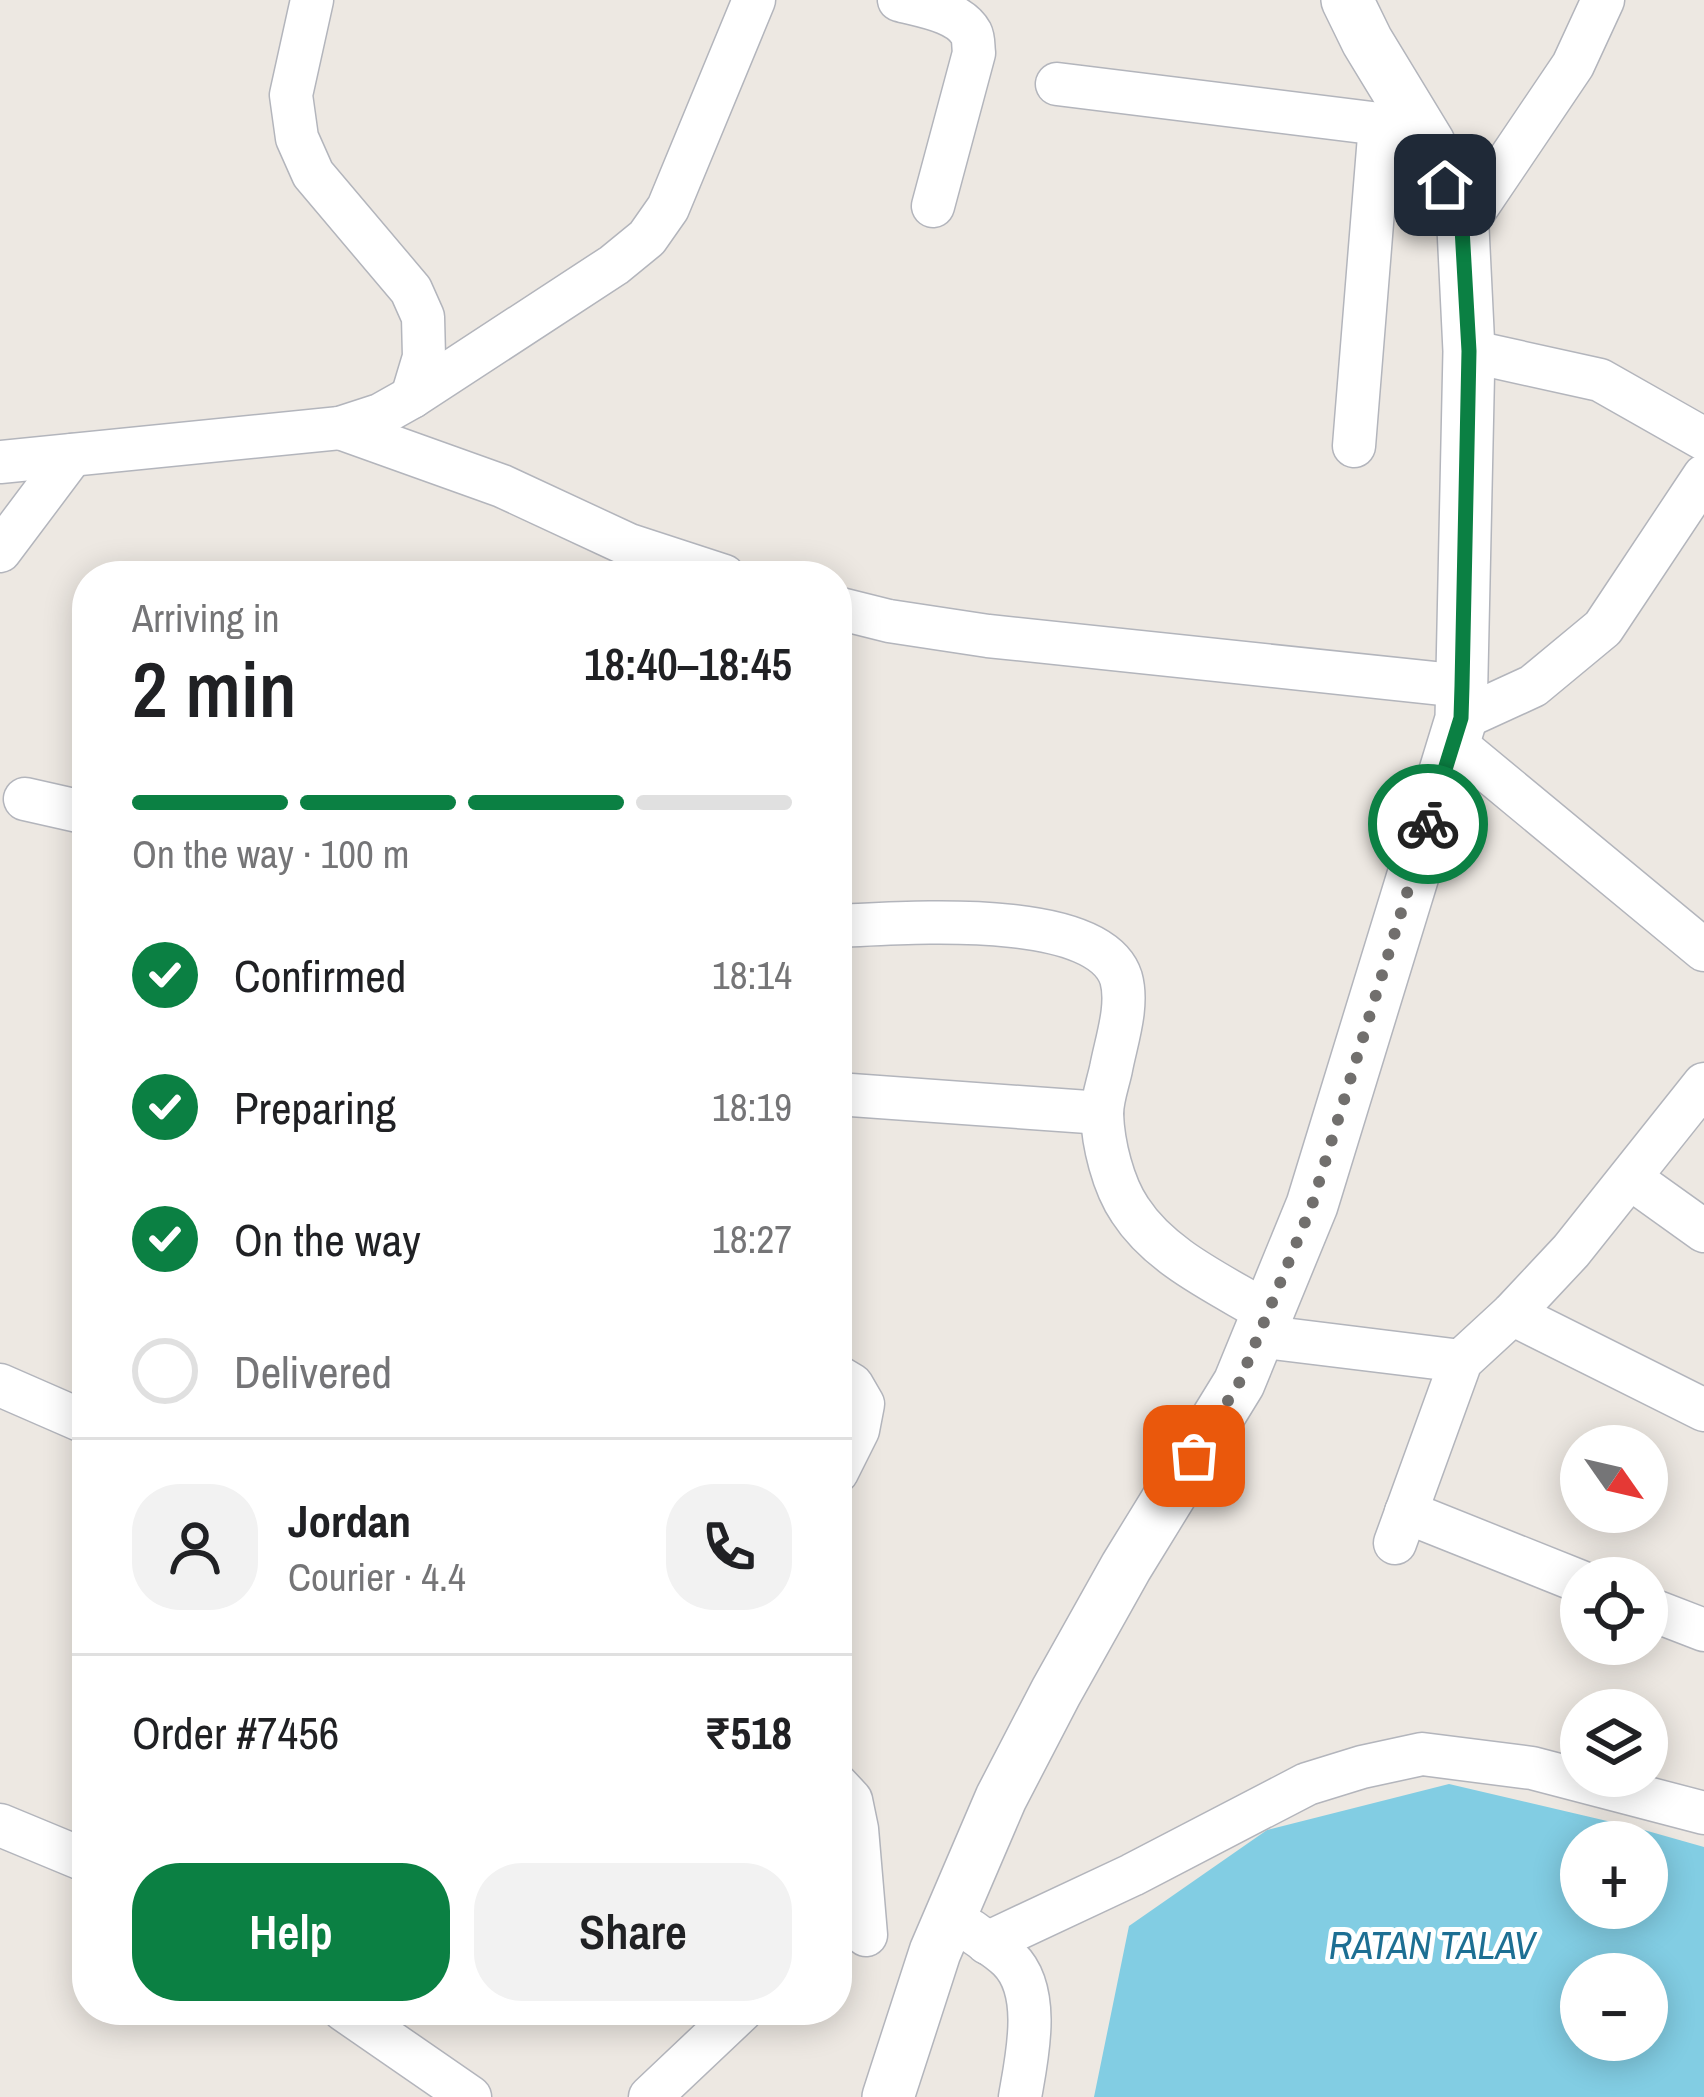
<!DOCTYPE html>
<html lang="en">
<head>
<meta charset="utf-8">
<style>
	:root { --surface:#fff; --page:#f2f2f2; --text:#202124; --muted:#757577; --line:#e0e0e0; --accent:#0b8043 }
	body { margin:0; font-family:"Archivo Narrow",sans-serif; background:var(--page); color:var(--text); height:100vh; display:flex; flex-direction:column; font-size:45px; white-space:nowrap }
	* { box-sizing:border-box; margin:0 }
	p { font-size:39px; color:var(--muted) }
	.icon { flex:none; width:66px; height:66px; fill:none; stroke:currentColor; stroke-width:2; stroke-linecap:round; stroke-linejoin:round }
	.map { position:relative; flex:1; overflow:hidden }
	.panel { position:absolute; left:72px; top:561px; width:780px; height:1464px; display:flex; flex-direction:column; background:var(--surface); border-radius:48px; box-shadow:0 6px 30px #0003 }
	.panel>* { flex:none }
	.needle { width:78px; rotate:124deg }
	.buttons { position:absolute; left:1560px; top:1425px; display:grid; gap:24px }
	.buttons a { display:grid; place-items:center; width:108px; height:108px; border-radius:50%; background:var(--surface); box-shadow:0 6px 30px #0003; font-size:60px }
	.pin { position:absolute; display:grid; place-items:center; width:102px; height:102px; color:#fff; margin:-51px; border-radius:24px; box-shadow:0 6px 18px #0006 }
	.courier { position:absolute; display:grid; place-items:center; width:120px; height:120px; margin:-60px; border:9px solid #0b8043; border-radius:50%; background:#fff; color:#222; box-shadow:0 3px 15px #0007 }
	.headline em { font-style:normal; font-weight:600 }
	.headline div { display:flex; flex-direction:column-reverse }
	.headline { display:flex; align-items:center; justify-content:space-between; height:204px; padding:0 60px }
	h1 { font-size:78px; font-weight:600; line-height:90px }
	.bar { display:grid; grid-template-columns:repeat(4,1fr); gap:18px 12px; align-content:center; height:144px; padding:0 60px }
	.bar i { height:15px; border-radius:9px; background:var(--line) }
	.bar .current { background:var(--accent) }
	.bar p { grid-column:span 4 }
	.line { display:flex; align-items:center; gap:30px; padding:0 60px; border-top:3px solid var(--line) }
	.line div { flex:1 }
	.round { display:grid; place-items:center; flex:none; width:126px; height:126px; border-radius:48px; background:var(--page) }
	ol { padding:0 60px; list-style:none }
	li { display:flex; align-items:center; gap:36px; height:132px }
	li p { margin-inline-start:auto }
	li .icon { padding:12px; border-radius:50%; background:var(--accent); color:#fff; stroke-width:4 }
	li:last-child { color:var(--muted) }
	li i { width:66px; height:66px; border:6px solid var(--line); border-radius:50% }
	.action { display:flex; gap:24px; margin-top:auto; padding:24px 60px }
	.action a { flex:1; height:138px; border-radius:48px; background:var(--accent); color:#fff; font-size:48px; font-weight:600; line-height:138px; text-align:center }
	.action a+a { background:var(--page); color:var(--text) }
	.map>svg:first-child { display:block }
	.water { fill:#82cde3; fill-rule:evenodd }
	.lines { fill:none; stroke-linecap:round; stroke-linejoin:round }
	.minor-casing { stroke:#b3b5bc; stroke-width:45 }
	.tertiary-casing { stroke:#b3b5bc; stroke-width:54 }
	.minor { stroke:#fff; stroke-width:42 }
	.tertiary { stroke:#fff; stroke-width:51 }
	.done { stroke:#716f6d; stroke-width:12; stroke-dasharray:0 21.6 }
	.route { stroke:#0b8043; stroke-width:15 }
	.labels { text-anchor:middle; stroke-width:10; stroke-linejoin:round; paint-order:stroke }
	.water-label { font-size:39px; font-style:italic; fill:#1d6f93; stroke:#fff }
</style>
</head>
<body>
<div class="map">
<svg width="1704" height="2097" viewBox="0 0 1704 2097">
	<rect width="100%" height="100%" fill="#ede8e2"/>
	<path class="water" d="M 1449,1784 L 1637,1828 L 1704,1847 L 1704,2097 L 1094,2097 L 1129,1926 L 1267,1830 ZM 1581,1842 L 1647,1842 L 1647,1908 L 1581,1908 ZM 1581,1974 L 1647,1974 L 1647,2040 L 1581,2040 Z"/>
	<g class="lines">
		<g class="minor-casing">
			<g id="minor">
				<path d="M 312,0 L 291,95 L 297,138 L 313,174 L 411,290 L 423,317 L 424,357 L 412,397"/>
				<path d="M 899,0 C 921,6 959,11 971,33 C 974,39 973,46 974,53 L 933,206"/>
				<path d="M 1057,84 L 1420,129"/>
				<path d="M 1463,228 L 1573,65 L 1603,0"/>
				<path d="M 1469,351 L 1600,380 L 1704,439"/>
				<path d="M 340,428 L 502,486 L 629,545 L 724,576"/>
				<path d="M 1354,446 L 1380,124"/>
				<path d="M 0,462 L 340,428 L 380,415 L 412,397 L 614,265 L 647,238 L 668,208 L 754,0"/>
				<path d="M 0,551 L 72,455"/>
				<path d="M 837,608 L 889,621 L 988,636 L 1462,686"/>
				<path d="M 1461,719 L 1533,686 L 1603,628 L 1704,476"/>
				<path d="M 1454,743 L 1704,950"/>
				<path d="M 25,799 L 87,813"/>
				<path d="M 837,926 C 897,924 1098,906 1121,978 C 1129,1006 1116,1042 1111,1069 C 1108,1083 1102,1099 1102,1114 C 1103,1144 1113,1185 1130,1210 C 1161,1258 1220,1284 1268,1313"/>
				<path d="M 837,1094 L 1102,1113"/>
				<path d="M 1630,1178 L 1704,1231"/>
				<path d="M 1512,1314 L 1704,1410"/>
				<path d="M 1258,1336 L 1461,1361"/>
				<path d="M 837,1376 L 852,1385 L 863,1404 L 858,1430 L 837,1472"/>
				<path d="M 0,1385 L 87,1423"/>
				<path d="M 1406,1512 L 1581,1582"/>
				<path d="M 1395,1543 L 1461,1361 L 1512,1314 L 1571,1251 L 1704,1084"/>
				<path d="M 1647,1608 L 1704,1630"/>
				<path d="M 837,1785 L 851,1800 L 857,1829 L 866,1935"/>
				<path d="M 0,1825 L 87,1861"/>
				<path d="M 970,1930 C 983,1940 998,1948 1009,1959 C 1042,1991 1027,2057 1020,2097"/>
				<path d="M 987,1943 L 1132,1875 L 1307,1784 L 1362,1767 L 1422,1754 L 1532,1768 L 1704,1813"/>
				<path d="M 344,2010 L 470,2097"/>
				<path d="M 650,2097 L 742,2010"/>
			</g>
		</g>
		<g class="tertiary-casing">
			<path id="tertiary" d="M 888,2097 L 935,1952 L 1001,1798 L 1056,1692 L 1126,1567 L 1239,1383 L 1312,1205 L 1461,719 L 1469,351 L 1463,228 L 1429,143 L 1367,41 L 1347,0"/>
		</g>
		<use href="#minor" class="minor"/>
		<use href="#tertiary" class="tertiary"/>
	</g>
	<g class="lines">
		<path class="done" d="M 1194,1456 L 1239,1383 L 1312,1205 L 1428,824"/>
		<path class="route" d="M 1428,824 L 1461,718 L 1462,686 L 1469,351 L 1462,228 L 1445,185"/>
	</g>
	<g class="labels">
		<g class="water-label">
			<text x="1432" y="1959">RATAN TALAV</text>
		</g>
	</g>
</svg>
<div class="buttons">
<a><svg class="needle" viewBox="-14 -14 28 28"><path d="M0-13l5 13h-10z" fill="#e53935"/><path d="M0 13l5-13h-10z" fill="#757577"/></svg></a>
<a><svg class="icon" aria-label="locate" viewBox="0 0 24 24"><circle cx="12" cy="12" r="6"/><path d="M12 2v4M12 18v4M2 12h4M18 12h4"/></svg></a>
<a><svg class="icon" aria-label="layers" viewBox="0 0 24 24"><path d="M12 4l9 5-9 5-9-5zM3 14l9 5 9-5"/></svg></a>
<a>+</a>
<a>−</a>
</div>
<div class="pin" style="left:1194px;top:1456px;background:#ea580c"><svg class="icon" aria-label="bag" viewBox="0 0 24 24"><path d="M5 8h14l-1 12H6zM9 8a3 3 0 0 1 6 0"/></svg></div>
<div class="pin" style="left:1445px;top:185px;background:#1f2937"><svg class="icon" aria-label="home" viewBox="0 0 24 24"><path d="M3 11l9-7 9 7M6 9v11h12V9"/></svg></div>
<div class="courier" style="left:1428px;top:824px"><svg class="icon" aria-label="bike" viewBox="0 0 24 24"><circle cx="6" cy="16" r="4"/><circle cx="18" cy="16" r="4"/><path d="M6 16l4-8h5l3 8M10 8l3 8H6M13 5h3"/></svg></div>
<section class="panel">
<div class="headline"><div><h1>2 min</h1><p>Arriving in</p></div><em>18:40–18:45</em></div>
<div class="bar"><i class="current"></i><i class="current"></i><i class="current"></i><i></i><p>On the way · 100 m</p></div>
<ol>
<li><svg class="icon" aria-label="check" viewBox="0 0 24 24"><path d="M5 12l5 5 9-10"/></svg>Confirmed<p>18:14</p></li>
<li><svg class="icon" aria-label="check" viewBox="0 0 24 24"><path d="M5 12l5 5 9-10"/></svg>Preparing<p>18:19</p></li>
<li><svg class="icon" aria-label="check" viewBox="0 0 24 24"><path d="M5 12l5 5 9-10"/></svg>On the way<p>18:27</p></li>
<li><i></i>Delivered</li>
</ol>
<div class="line" style="height:216px"><a class="round"><svg class="icon" aria-label="person" viewBox="0 0 24 24"><circle cx="12" cy="8" r="4"/><path d="M4 21q1-7 8-7t8 7"/></svg></a><div><b>Jordan</b><p>Courier · 4.4</p></div><a class="round"><svg class="icon" aria-label="phone" viewBox="0 0 24 24"><path d="M5 4h4l2 5-3 2q2 4 5 5l2-3 5 2v4C11 20 4 13 5 4z"/></svg></a></div>
<div class="line" style="height:156px"><div>Order #7456</div><b>₹518</b></div>
<div class="action"><a>Help</a><a>Share</a></div>
</section>
</div>
</body>
</html>
